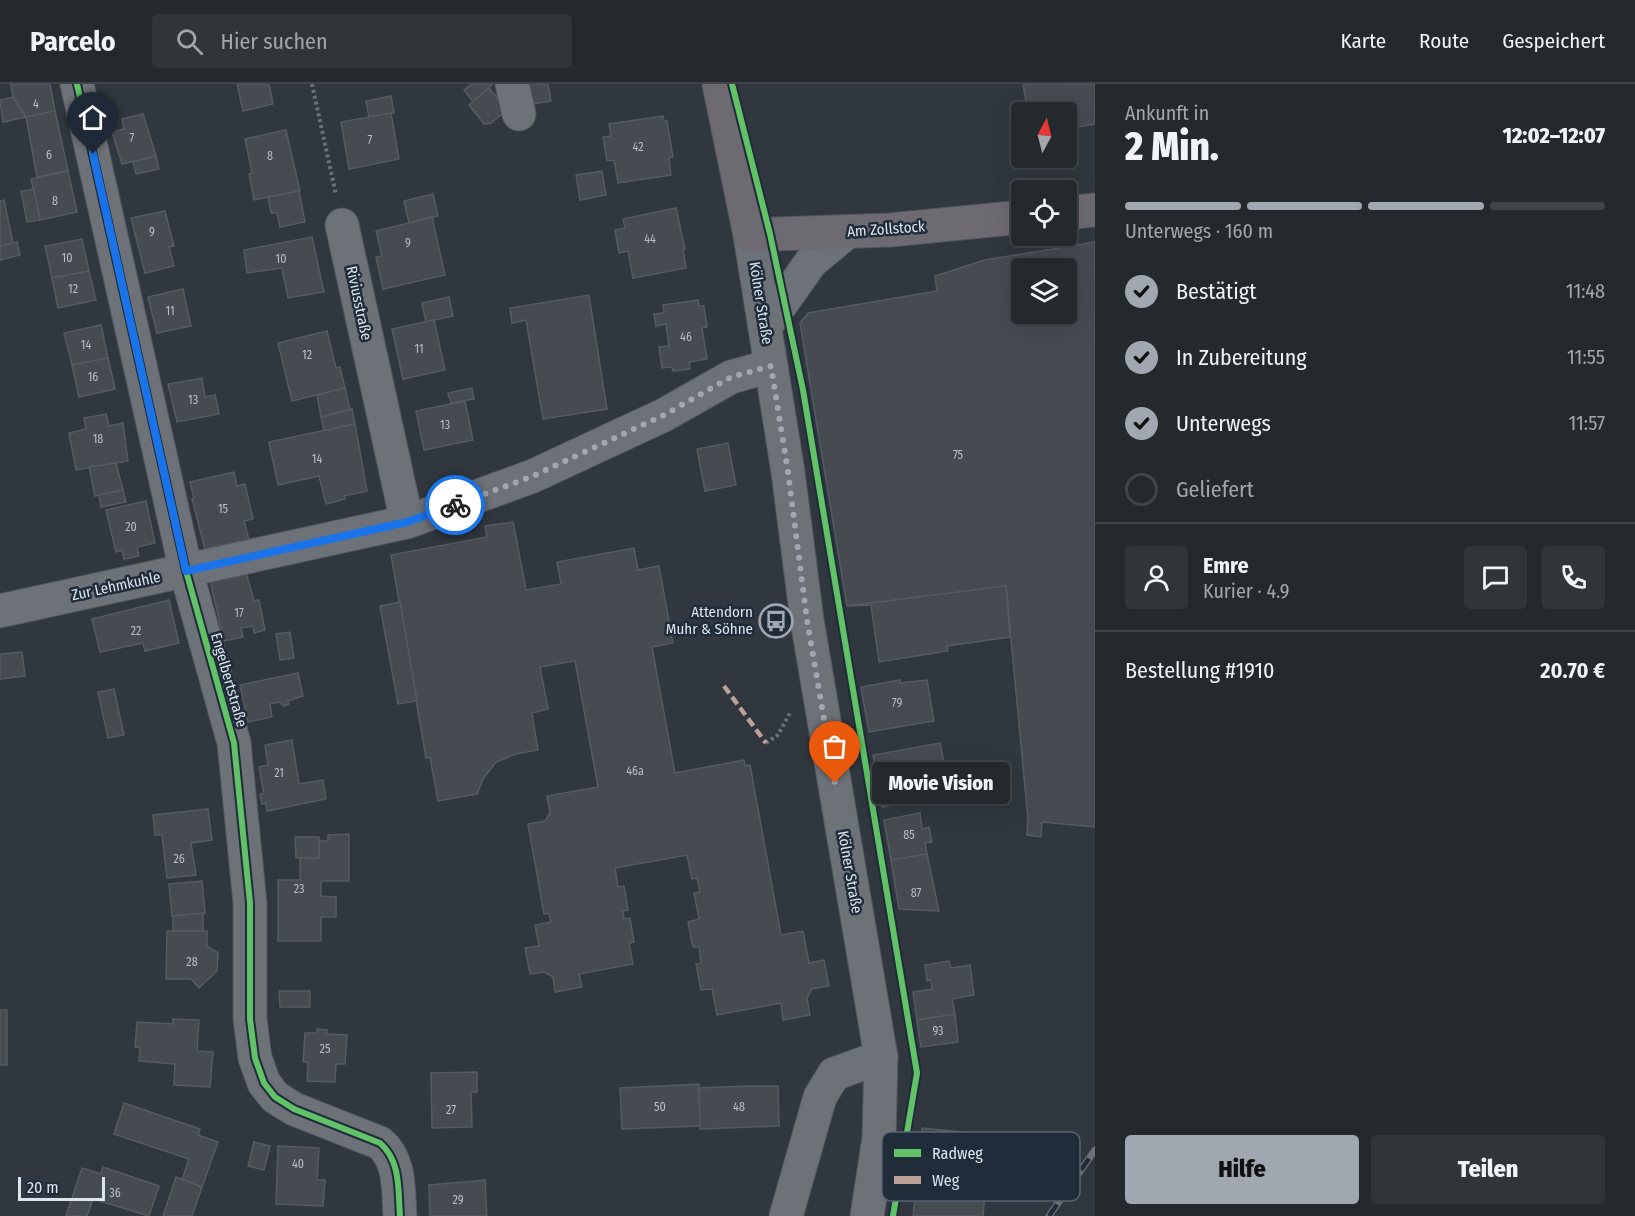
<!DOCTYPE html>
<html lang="de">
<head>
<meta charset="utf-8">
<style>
	:root { --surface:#24292e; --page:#30353a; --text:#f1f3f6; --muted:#a3a6aa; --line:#41454a; --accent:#a0a7b0 }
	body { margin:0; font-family:"Fira Sans Condensed",sans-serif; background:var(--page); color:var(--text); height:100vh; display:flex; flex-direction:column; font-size:22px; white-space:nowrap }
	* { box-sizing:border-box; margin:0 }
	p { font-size:20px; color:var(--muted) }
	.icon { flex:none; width:33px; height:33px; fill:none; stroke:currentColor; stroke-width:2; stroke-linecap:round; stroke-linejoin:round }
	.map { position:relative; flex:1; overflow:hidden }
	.details { display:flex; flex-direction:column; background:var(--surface); width:540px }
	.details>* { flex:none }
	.needle { width:39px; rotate:7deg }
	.controls { position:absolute; left:1011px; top:18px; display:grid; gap:12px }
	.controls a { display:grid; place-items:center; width:66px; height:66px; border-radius:6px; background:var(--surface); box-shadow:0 6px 24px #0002,0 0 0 2px var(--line); font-size:30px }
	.scale { position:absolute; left:18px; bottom:15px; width:87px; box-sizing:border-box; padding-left:6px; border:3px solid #dce4ed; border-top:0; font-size:16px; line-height:21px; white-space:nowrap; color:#dce4ed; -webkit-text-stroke:4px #202c3a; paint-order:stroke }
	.pin { position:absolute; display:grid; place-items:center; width:51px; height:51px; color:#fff; margin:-62px -26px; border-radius:50% 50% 50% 0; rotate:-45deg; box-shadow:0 0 6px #0007 }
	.pin .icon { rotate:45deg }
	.courier { position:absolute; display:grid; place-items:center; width:60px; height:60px; margin:-30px; border:4px solid #1a73e8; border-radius:50%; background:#fff; color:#222; box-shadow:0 2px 8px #0007 }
	.bubble { position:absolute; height:42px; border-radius:6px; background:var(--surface); box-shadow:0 6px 24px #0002,0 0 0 2px var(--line); font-size:20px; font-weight:800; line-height:42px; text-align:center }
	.overview em { font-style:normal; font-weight:800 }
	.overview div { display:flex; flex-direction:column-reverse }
	.overview { display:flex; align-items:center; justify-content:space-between; height:102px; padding:0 30px }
	h1 { font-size:39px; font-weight:800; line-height:45px }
	.bar { display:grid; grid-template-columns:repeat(4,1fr); gap:9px 6px; align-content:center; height:72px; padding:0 30px }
	.bar i { height:8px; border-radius:4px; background:var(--line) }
	.bar .active { background:var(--accent) }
	.bar p { grid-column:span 4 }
	.line { display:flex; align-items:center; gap:15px; padding:0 30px; border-top:2px solid var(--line) }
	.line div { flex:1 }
	.round { display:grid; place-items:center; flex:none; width:63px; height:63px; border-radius:6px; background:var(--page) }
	ol { padding:0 30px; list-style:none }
	li { display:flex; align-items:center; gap:18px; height:66px }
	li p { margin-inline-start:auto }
	li .icon { padding:6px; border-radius:50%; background:var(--accent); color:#111; stroke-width:4 }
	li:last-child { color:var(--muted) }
	li i { width:33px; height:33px; border:3px solid var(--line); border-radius:50% }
	.primary-button { display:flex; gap:12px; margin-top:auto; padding:12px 30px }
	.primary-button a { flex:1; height:69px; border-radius:6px; background:var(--accent); color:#111; font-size:24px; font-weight:800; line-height:69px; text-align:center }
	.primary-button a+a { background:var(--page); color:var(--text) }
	header { display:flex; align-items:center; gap:36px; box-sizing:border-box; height:84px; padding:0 30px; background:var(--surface); border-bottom:2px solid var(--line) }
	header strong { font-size:28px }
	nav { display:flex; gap:33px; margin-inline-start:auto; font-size:21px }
	.search { width:420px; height:54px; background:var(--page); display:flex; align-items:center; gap:15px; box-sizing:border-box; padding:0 21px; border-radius:6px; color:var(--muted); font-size:22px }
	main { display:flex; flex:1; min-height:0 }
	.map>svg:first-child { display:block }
	.building { fill:#464b52; stroke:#555b61; stroke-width:1.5; fill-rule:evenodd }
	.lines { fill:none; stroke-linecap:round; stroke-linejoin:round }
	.minor-casing { stroke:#50565d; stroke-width:35 }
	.major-casing { stroke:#50565d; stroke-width:35 }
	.path { stroke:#6c7176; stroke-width:4; stroke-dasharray:3 3; stroke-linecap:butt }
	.minor { stroke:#6d7278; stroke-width:33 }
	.major { stroke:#6d6b71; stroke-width:33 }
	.rail-casing { stroke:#6c7176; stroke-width:7 }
	.rail { stroke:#202c3a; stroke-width:4.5; stroke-dasharray:14; stroke-linecap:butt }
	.quiet { stroke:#bda197; stroke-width:4.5; stroke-dasharray:9 4.5; stroke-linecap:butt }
	.cycleway-casing { stroke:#202c3a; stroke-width:10 }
	.cycleway { stroke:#61c268; stroke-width:6 }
	.done { stroke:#a0a7b0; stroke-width:6; stroke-dasharray:0 10.8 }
	.route { stroke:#1a73e8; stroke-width:8 }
	.labels { text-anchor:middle; stroke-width:5; stroke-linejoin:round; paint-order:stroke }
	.number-label { font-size:12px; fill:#b6bec6 }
	.street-label { font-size:15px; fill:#dce4ed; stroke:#202c3a }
	.poi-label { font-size:15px; fill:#dce4ed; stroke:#202c3a; text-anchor:end }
	.key { fill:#202c3a; stroke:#586370; stroke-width:1.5 }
	.key-label { font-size:16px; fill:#dce4ed }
</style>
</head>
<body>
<header>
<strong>Parcelo</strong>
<div class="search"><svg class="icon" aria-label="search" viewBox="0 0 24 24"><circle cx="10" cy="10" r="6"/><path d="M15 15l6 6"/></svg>Hier suchen</div>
<nav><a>Karte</a><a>Route</a><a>Gespeichert</a></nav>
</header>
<main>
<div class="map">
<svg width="1095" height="1132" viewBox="0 0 1095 1132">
	<rect width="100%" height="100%" fill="#30373e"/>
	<g class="building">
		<path d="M 11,0 L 50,0 L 55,27 L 26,33 L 13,13 Z"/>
		<path d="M 237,0 L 269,0 L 273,20 L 243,27 Z"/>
		<path d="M 472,0 L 492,0 L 492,1 L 473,18 L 464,6 Z"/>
		<path d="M 524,0 L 548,0 L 551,17 L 528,21 Z"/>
		<path d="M 1023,0 L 1095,0 L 1095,40 L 1066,45 L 1066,28 L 1028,28 Z"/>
		<path d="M 489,4 L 507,26 L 491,39 L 484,40 L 469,21 Z"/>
		<path d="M 391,12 L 394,29 L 369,33 L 366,17 Z"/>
		<path d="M 13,13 L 26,33 L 3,38 L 0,16 Z"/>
		<path d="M 55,27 L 68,87 L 37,93 L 26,33 Z"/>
		<path d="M 391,29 L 399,75 L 349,85 L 341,38 Z"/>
		<path d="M 143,30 L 156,72 L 122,80 L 112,48 L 124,45 L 122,35 Z"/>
		<path d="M 663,32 L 664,37 L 667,37 L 673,73 L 669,74 L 671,91 L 618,99 L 614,76 L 607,77 L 603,53 L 611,52 L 609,40 Z"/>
		<path d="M 286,46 L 300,107 L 254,116 L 249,90 L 252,89 L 245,55 Z"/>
		<path d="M 156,72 L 159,85 L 136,90 L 133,78 Z"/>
		<path d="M 68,87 L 77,128 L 40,136 L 31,95 Z"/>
		<path d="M 602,87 L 606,111 L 580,116 L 576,91 Z"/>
		<path d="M 34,105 L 40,136 L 27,138 L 21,107 Z"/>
		<path d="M 299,107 L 305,138 L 280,143 L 277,129 L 271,129 L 268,113 Z"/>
		<path d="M 433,110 L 438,132 L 409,139 L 404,117 Z"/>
		<path d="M 4,116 L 13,159 L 0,162 L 0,117 Z"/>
		<path d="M 676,124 L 685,165 L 683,165 L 686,184 L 633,194 L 628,167 L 619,169 L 615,146 L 625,144 L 623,135 Z"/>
		<path d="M 165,127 L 174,162 L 169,163 L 174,182 L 145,189 L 131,134 Z"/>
		<path d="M 432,133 L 445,191 L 383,205 L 376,173 L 382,172 L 376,147 Z"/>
		<path d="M 312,153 L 324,208 L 288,214 L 282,184 L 247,189 L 244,166 Z"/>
		<path d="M 82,155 L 89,187 L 52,194 L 45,162 Z"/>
		<path d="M 17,158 L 20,171 L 0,176 L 0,162 Z"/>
		<path d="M 1095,158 L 1095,743 L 1042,738 L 1041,753 L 1027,751 L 1028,735 L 1006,502 L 847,522 L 800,239 L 808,229 L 937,207 L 935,192 L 985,176 ZM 1022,184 L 1066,184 L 1066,230 L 1022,230 Z"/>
		<path d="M 89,187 L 96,216 L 58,224 L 52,194 Z"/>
		<path d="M 183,205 L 191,242 L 157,249 L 148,213 Z"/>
		<path d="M 589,211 L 607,325 L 543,335 L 526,236 L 512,239 L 510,224 Z"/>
		<path d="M 449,213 L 453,232 L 426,238 L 422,219 Z"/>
		<path d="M 698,216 L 699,222 L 704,222 L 707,243 L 702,244 L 707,275 L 689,278 L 690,285 L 673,287 L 672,283 L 662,284 L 659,263 L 669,262 L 666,240 L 656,242 L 654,230 L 664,229 L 663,221 Z"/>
		<path d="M 434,236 L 445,286 L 403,295 L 392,245 Z"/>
		<path d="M 101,241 L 108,274 L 72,281 L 64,249 Z"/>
		<path d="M 327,247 L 336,284 L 340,283 L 345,304 L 292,317 L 278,259 Z"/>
		<path d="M 108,274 L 115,305 L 79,313 L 72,281 Z"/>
		<path d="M 202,294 L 205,313 L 215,311 L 219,330 L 177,338 L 168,300 Z"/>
		<path d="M 345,304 L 350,326 L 321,333 L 317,311 Z"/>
		<path d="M 472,304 L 474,315 L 451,319 L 448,309 Z"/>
		<path d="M 465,317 L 473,356 L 424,366 L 416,327 Z"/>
		<path d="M 352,325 L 355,340 L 324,347 L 321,333 Z"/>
		<path d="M 106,330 L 109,342 L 123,339 L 128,377 L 76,386 L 69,349 L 86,345 L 84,334 Z"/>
		<path d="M 355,340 L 367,407 L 344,412 L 345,415 L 326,420 L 319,392 L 278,401 L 269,358 Z"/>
		<path d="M 728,359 L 736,401 L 705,407 L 697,365 Z"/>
		<path d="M 116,379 L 123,406 L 95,412 L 89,383 Z"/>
		<path d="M 234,388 L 237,402 L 245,400 L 253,435 L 244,437 L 249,456 L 205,465 L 192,415 L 194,414 L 190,398 Z"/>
		<path d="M 123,406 L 126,418 L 101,423 L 99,411 Z"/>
		<path d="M 146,417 L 155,459 L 137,463 L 139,472 L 124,475 L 122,466 L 116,468 L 106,426 Z"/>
		<path d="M 513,438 L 526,506 L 561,500 L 557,478 L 634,464 L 638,486 L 659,482 L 673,559 L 652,563 L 675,689 L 744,676 L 745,682 L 750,681 L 781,851 L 803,847 L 809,879 L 824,876 L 829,902 L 812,905 L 807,914 L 810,931 L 783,936 L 781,919 L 717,931 L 712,905 L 701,906 L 696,880 L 701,879 L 699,863 L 693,863 L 688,838 L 699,835 L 694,809 L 700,808 L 697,794 L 692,795 L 687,771 L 615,784 L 618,803 L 624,802 L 628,826 L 623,827 L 624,835 L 630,834 L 634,858 L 629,859 L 633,880 L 579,890 L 582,903 L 555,908 L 553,893 L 544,888 L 530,890 L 525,864 L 539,862 L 535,841 L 551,838 L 549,829 L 544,830 L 528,740 L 545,737 L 550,729 L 547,712 L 598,703 L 575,577 L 540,583 L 548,625 L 532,629 L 538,666 L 516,670 L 496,678 L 483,695 L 477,710 L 438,717 L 430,673 L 426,674 L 391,471 L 487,453 L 485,442 Z"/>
		<path d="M 246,488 L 254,517 L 259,516 L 265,546 L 254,549 L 253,542 L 241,544 L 243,553 L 224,557 L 210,496 Z"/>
		<path d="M 1006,502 L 1010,553 L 947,562 L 948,567 L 879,578 L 871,521 L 847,522 Z"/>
		<path d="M 169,516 L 179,559 L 145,567 L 143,559 L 100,568 L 92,535 Z"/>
		<path d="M 400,518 L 417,617 L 398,620 L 380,522 Z"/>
		<path d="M 290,548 L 294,574 L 280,576 L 276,550 Z"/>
		<path d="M 22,568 L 25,592 L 0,595 L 0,570 Z"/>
		<path d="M 298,589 L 303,612 L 288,617 L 289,620 L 284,622 L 279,618 L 270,620 L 272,633 L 248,638 L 240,601 Z"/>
		<path d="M 900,596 L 900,599 L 927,596 L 934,637 L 869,648 L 861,603 Z"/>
		<path d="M 114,605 L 124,651 L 108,654 L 98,608 Z"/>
		<path d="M 292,656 L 299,700 L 323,696 L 326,715 L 267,727 L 266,719 L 262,720 L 260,710 L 264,710 L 259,683 L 268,681 L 265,661 Z"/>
		<path d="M 940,659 L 944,678 L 914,684 L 915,690 L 877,696 L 873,671 Z"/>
		<path d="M 915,690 L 916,696 L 941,692 L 944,712 L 882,723 L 877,696 Z"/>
		<path d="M 208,725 L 212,756 L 191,759 L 196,791 L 167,794 L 162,751 L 155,751 L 153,731 Z"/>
		<path d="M 920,729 L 922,745 L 929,743 L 932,758 L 925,759 L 927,770 L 891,776 L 884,736 Z"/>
		<path d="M 349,750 L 349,797 L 321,797 L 321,812 L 336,813 L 336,833 L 321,833 L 321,857 L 278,857 L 278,796 L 300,796 L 300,774 L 319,774 L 319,757 L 328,757 L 328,751 Z"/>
		<path d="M 295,753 L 319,753 L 319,774 L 296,774 Z"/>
		<path d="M 927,770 L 939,827 L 899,825 L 891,776 Z"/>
		<path d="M 202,797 L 205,829 L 172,832 L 169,800 Z"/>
		<path d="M 203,829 L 203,847 L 173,847 L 173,832 Z"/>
		<path d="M 167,847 L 207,847 L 207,862 L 218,869 L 217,887 L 199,904 L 191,895 L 166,895 Z"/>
		<path d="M 949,877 L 951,884 L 970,881 L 974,911 L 952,915 L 955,930 L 917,936 L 913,908 L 932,905 L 931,896 L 927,897 L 925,881 Z"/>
		<path d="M 279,907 L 310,907 L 310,923 L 280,923 Z"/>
		<rect x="0" y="926" width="7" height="55"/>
		<path d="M 955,930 L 958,958 L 921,963 L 917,936 Z"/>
		<path d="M 173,935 L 199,936 L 197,967 L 213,968 L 210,1003 L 174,1001 L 175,980 L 139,977 L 140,964 L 135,963 L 137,938 L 173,940 Z"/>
		<path d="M 317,945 L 327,946 L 326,950 L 347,951 L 345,980 L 336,980 L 335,998 L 307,997 L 308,978 L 303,978 L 305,949 L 317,949 Z"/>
		<path d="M 477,988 L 477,1008 L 471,1008 L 472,1043 L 432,1044 L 431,989 Z"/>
		<path d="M 699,1000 L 700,1042 L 622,1045 L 620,1004 Z"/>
		<path d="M 746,1002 L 778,1002 L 779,1042 L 700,1045 L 699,1004 Z"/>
		<path d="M 124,1019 L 200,1045 L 198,1051 L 218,1058 L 202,1103 L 182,1096 L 189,1075 L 114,1050 Z"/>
		<path d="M 922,1044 L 990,1051 L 983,1132 L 913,1132 Z"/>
		<path d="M 254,1058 L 270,1062 L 264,1086 L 248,1082 Z"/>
		<path d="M 278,1062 L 319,1064 L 317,1096 L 325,1096 L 323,1122 L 276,1120 Z"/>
		<path d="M 103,1083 L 159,1102 L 149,1132 L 93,1115 L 87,1132 L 66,1132 L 82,1084 L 101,1090 Z"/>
		<path d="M 176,1093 L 202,1103 L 192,1132 L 163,1132 Z"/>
		<path d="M 485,1096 L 487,1132 L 430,1132 L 429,1101 Z"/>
	</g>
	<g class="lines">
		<g class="minor-casing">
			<g id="minor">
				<path d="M 77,0 L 186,487 L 234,659 L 250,819 L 250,935 L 255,974 L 264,999 L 275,1013 L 294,1025 L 380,1059 C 401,1077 398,1106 400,1132"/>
				<path d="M 512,0 L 519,30"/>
				<path d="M 342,141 L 407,438"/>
				<path d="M 750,151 L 788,388 L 807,536 L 881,973 L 879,1054 L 867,1132"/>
				<path d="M 765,243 L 811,178 L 847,148"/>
				<path d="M 0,527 L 407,438 L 533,392 L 664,331 L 731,293 L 771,282"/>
				<path d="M 786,1132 L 820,1013 L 834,990 L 881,973"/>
			</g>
		</g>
		<g class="major-casing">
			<g id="major">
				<path d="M 719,0 L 750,151 L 890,146 L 1022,133"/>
				<path d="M 1066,129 L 1095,126"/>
			</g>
		</g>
		<g class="path">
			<path d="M 312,0 L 336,111"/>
			<path d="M 766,659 L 778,651 L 791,627"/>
		</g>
		<use href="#minor" class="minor"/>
		<use href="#major" class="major"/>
		<g class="rail-casing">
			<path id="rail" d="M 1049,1132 L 1095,1066"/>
		</g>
		<use href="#rail" class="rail"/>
		<path class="quiet" d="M 724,602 L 766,659"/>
		<g class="cycleway-casing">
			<g id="cycleway">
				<path d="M 77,0 L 186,487 L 234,659 L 250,819 L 250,935 L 255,974 L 264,999 L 275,1013 L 294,1025 L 380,1059 C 401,1077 398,1106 400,1132"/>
				<path d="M 732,0 L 770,150 L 803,306 L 917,989 L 893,1132"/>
			</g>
		</g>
		<use href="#cycleway" class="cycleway"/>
	</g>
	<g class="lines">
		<path class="done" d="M 455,421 L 533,392 L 664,331 L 731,293 L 771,282 L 788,388 L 807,536 L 835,699"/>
		<path class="route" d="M 93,70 L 186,487 L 407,438 L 455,421"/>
	</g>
	<defs>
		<g id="bus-ring" transform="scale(1.725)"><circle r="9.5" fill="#202c3a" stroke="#a0a7b0" stroke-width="1.5"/><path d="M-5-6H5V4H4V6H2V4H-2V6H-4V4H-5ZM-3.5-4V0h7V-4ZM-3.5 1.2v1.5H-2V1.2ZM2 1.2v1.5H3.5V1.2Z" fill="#a0a7b0"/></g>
	</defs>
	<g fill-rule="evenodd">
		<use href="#bus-ring" x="776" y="537"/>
	</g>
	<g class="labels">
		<g class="number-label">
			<text x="36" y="24">4</text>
			<text x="132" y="58">7</text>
			<text x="370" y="60">7</text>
			<text x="638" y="67">42</text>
			<text x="49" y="75">6</text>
			<text x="270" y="76">8</text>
			<text x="55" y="121">8</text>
			<text x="152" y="152">9</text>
			<text x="650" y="159">44</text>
			<text x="408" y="163">9</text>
			<text x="67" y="178">10</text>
			<text x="281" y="179">10</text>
			<text x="73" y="209">12</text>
			<text x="170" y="231">11</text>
			<text x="686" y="257">46</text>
			<text x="86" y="265">14</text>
			<text x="419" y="269">11</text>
			<text x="307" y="275">12</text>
			<text x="93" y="297">16</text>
			<text x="193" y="320">13</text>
			<text x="445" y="345">13</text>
			<text x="98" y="359">18</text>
			<text x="958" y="375">75</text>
			<text x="317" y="379">14</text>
			<text x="223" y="429">15</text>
			<text x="131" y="447">20</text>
			<text x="239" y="533">17</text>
			<text x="136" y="551">22</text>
			<text x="897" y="623">79</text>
			<text x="635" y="691">46a</text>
			<text x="279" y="693">21</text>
			<text x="909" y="755">85</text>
			<text x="179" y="779">26</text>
			<text x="299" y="809">23</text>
			<text x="916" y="813">87</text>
			<text x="192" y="882">28</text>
			<text x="938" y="951">93</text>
			<text x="325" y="969">25</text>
			<text x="660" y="1027">50</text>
			<text x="739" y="1027">48</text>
			<text x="451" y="1030">27</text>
			<text x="298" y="1084">40</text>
			<text x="115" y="1113">36</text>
			<text x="458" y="1120">29</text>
		</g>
		<g class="street-label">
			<text transform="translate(886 145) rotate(-4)" y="5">Am Zollstock</text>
			<text transform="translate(359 219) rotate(78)" y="5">Riviusstraße</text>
			<text transform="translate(761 219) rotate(81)" y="5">Kölner Straße</text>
			<text transform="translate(116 502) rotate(-12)" y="5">Zur Lehmkuhle</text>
			<text transform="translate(229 596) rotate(74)" y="5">Engelbertstraße</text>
			<text transform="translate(850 788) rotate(80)" y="5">Kölner Straße</text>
		</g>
		<g class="poi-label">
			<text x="753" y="533">Attendorn<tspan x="753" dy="17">Muhr &amp; Söhne</tspan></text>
		</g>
	</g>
	<rect x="882" y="1048" width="198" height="69" rx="9" class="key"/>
	<rect x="894" y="1065" width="27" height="8" fill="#61c268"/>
	<rect x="894" y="1092" width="27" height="8" fill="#bda197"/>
	<g class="key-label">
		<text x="932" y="1075">Radweg</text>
		<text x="932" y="1102">Weg</text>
	</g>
</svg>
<div class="controls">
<a><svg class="needle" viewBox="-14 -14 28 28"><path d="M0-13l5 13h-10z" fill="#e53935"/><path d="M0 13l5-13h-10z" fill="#a3a6aa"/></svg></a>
<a><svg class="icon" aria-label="locate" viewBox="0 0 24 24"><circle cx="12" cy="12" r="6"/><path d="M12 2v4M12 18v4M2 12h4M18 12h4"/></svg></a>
<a><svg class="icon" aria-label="layers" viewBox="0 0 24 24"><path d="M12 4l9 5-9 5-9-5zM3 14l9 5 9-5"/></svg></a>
</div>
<div class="scale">20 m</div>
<div class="pin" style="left:835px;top:699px;background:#ea580c"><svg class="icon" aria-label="bag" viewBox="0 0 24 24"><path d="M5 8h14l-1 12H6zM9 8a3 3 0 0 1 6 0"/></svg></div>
<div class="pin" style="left:93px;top:70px;background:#1f2937"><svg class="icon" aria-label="home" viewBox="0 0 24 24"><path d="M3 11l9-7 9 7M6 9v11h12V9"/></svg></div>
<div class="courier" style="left:455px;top:421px"><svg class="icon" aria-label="bike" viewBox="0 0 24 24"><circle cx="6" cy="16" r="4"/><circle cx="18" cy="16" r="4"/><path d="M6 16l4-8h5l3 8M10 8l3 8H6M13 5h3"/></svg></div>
<div class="bubble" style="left:872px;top:678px;width:138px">Movie Vision</div>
</div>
<section class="details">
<div class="overview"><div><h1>2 Min.</h1><p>Ankunft in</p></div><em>12:02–12:07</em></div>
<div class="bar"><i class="active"></i><i class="active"></i><i class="active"></i><i></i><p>Unterwegs · 160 m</p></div>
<ol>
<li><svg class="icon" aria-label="check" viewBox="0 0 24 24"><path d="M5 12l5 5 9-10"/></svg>Bestätigt<p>11:48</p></li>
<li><svg class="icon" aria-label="check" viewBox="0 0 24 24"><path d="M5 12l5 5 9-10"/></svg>In Zubereitung<p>11:55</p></li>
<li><svg class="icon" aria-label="check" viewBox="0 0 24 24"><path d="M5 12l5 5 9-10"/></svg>Unterwegs<p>11:57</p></li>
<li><i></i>Geliefert</li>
</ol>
<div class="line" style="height:108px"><a class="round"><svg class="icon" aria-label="person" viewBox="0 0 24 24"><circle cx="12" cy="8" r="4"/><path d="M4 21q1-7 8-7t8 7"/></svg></a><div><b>Emre</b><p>Kurier · 4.9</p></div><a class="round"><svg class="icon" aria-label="chat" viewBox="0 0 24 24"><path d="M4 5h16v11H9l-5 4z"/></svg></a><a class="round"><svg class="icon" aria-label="phone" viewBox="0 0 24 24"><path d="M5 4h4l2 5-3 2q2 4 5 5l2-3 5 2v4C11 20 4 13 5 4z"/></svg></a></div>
<div class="line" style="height:78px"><div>Bestellung #1910</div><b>20.70 €</b></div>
<div class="primary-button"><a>Hilfe</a><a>Teilen</a></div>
</section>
</main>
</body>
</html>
